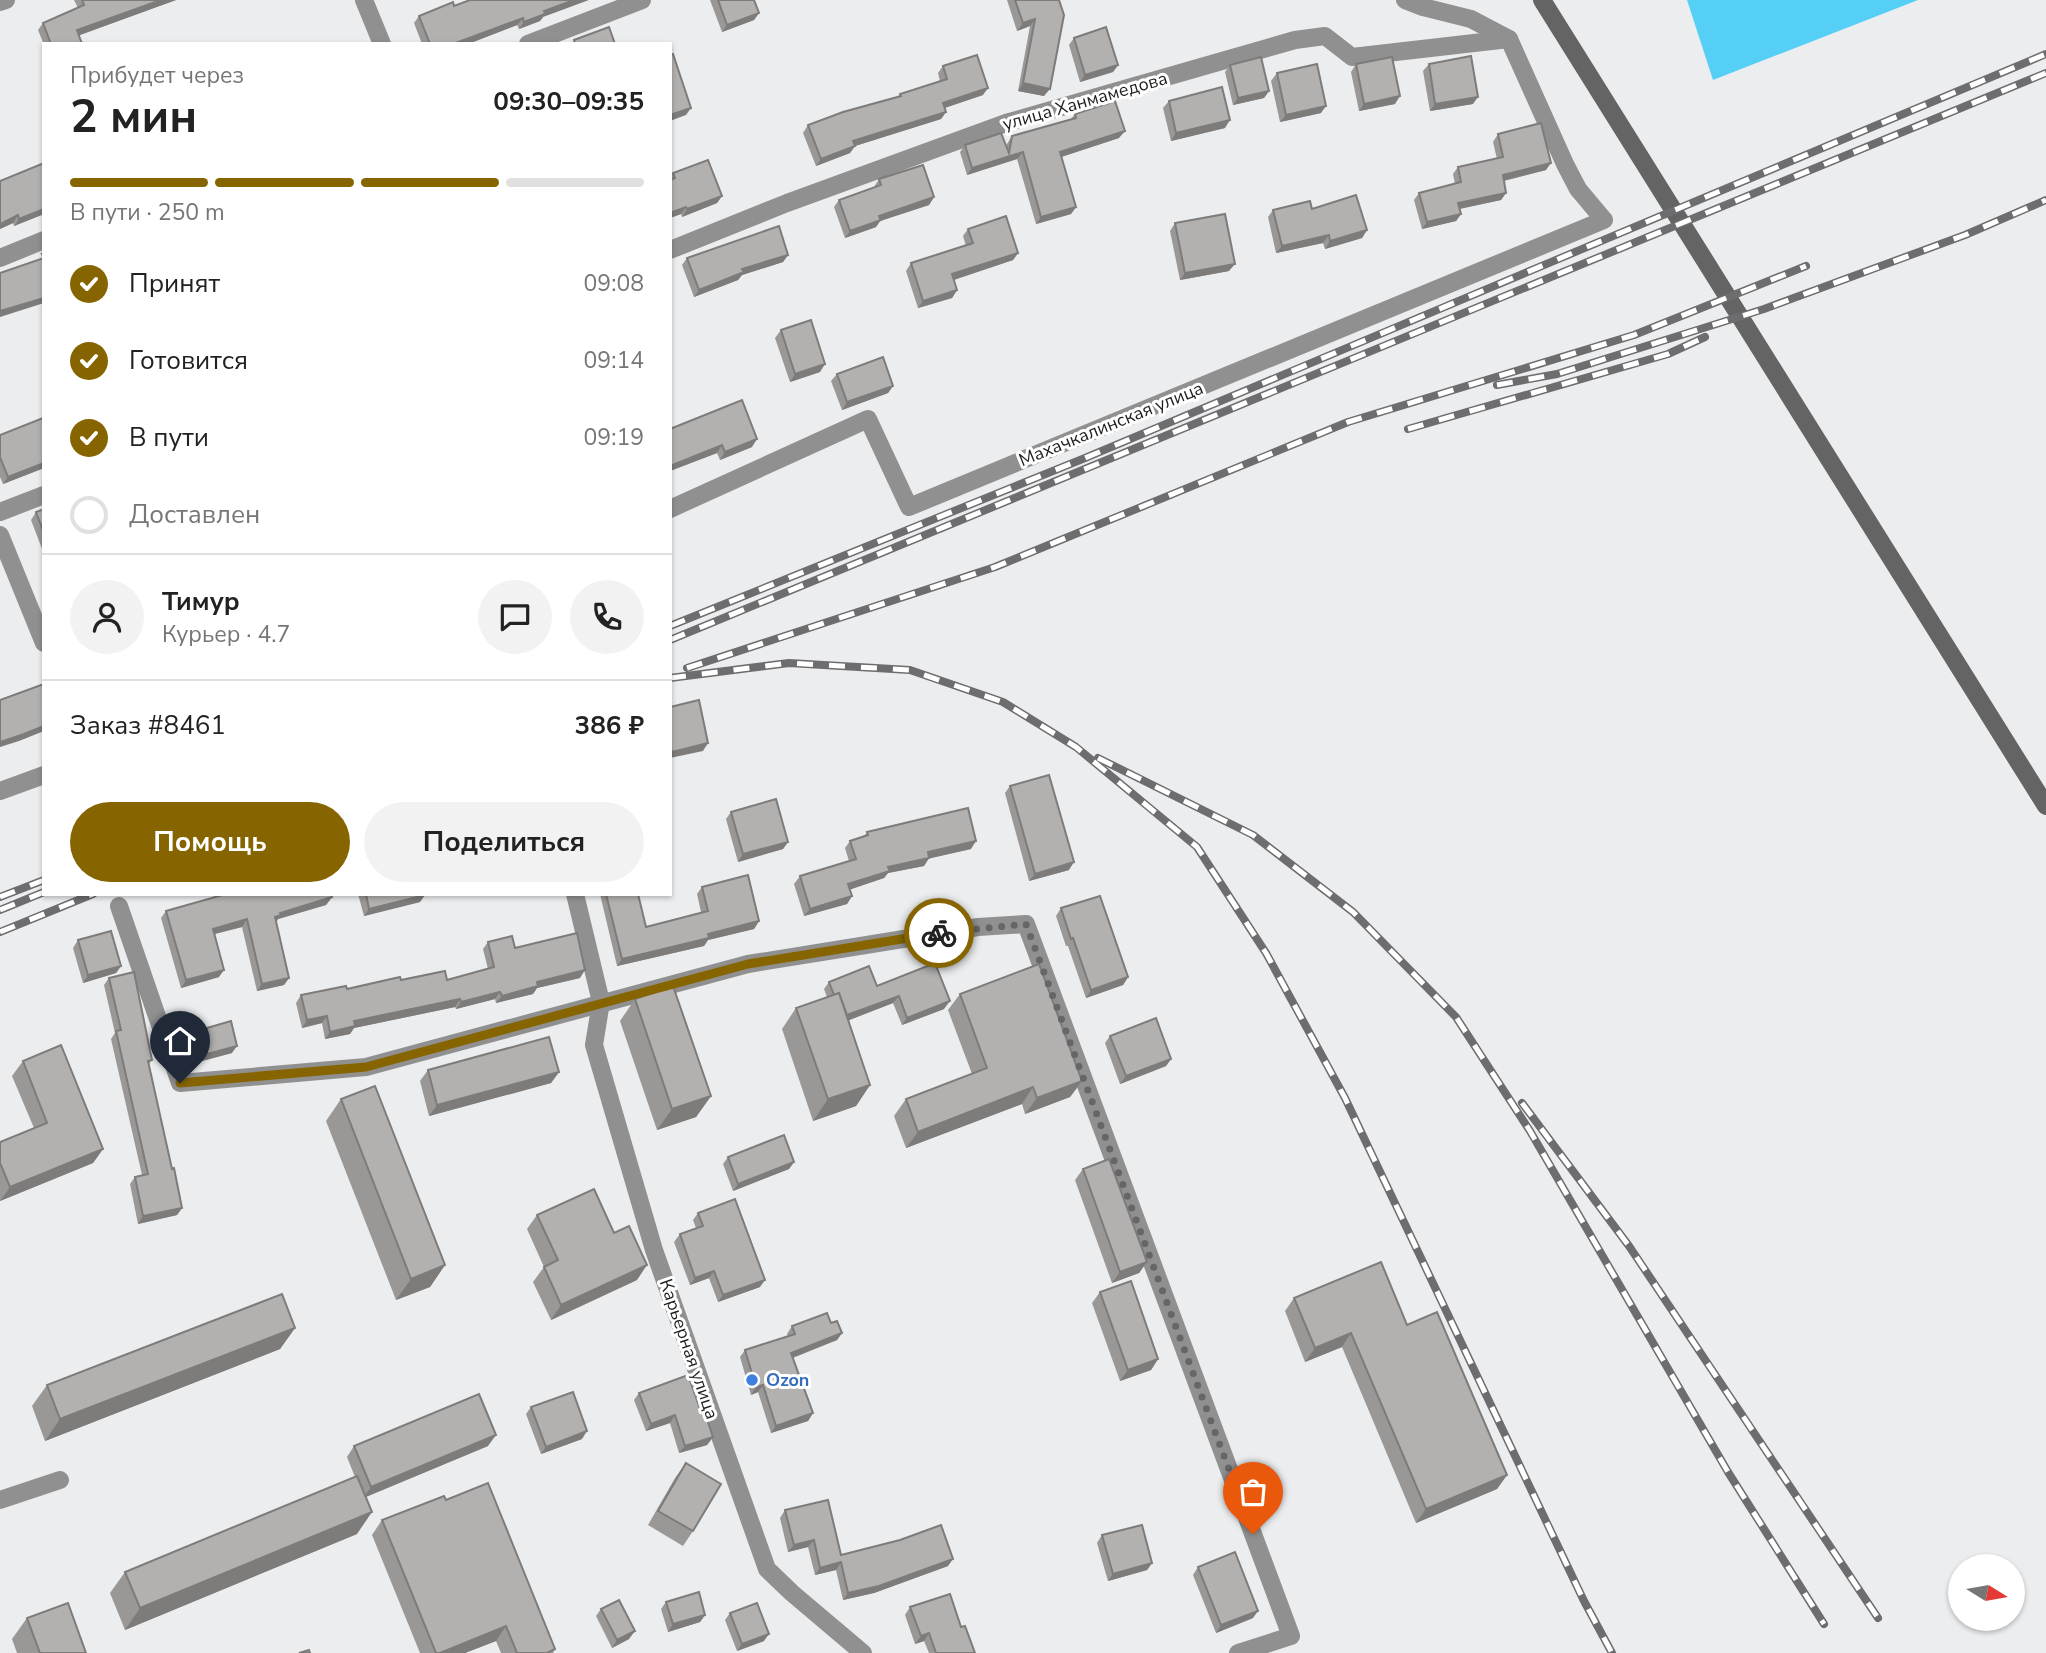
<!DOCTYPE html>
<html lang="ru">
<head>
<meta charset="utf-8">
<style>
	:root { --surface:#fff; --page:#f2f2f2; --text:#222; --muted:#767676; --line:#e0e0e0; --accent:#866500 }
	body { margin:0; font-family:"Nunito Sans",sans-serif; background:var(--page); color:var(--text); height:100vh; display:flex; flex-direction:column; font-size:26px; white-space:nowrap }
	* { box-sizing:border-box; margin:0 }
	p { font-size:23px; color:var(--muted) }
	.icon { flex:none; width:38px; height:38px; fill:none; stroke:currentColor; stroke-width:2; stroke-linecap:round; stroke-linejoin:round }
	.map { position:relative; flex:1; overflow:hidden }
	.panel { position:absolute; left:42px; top:42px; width:630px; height:854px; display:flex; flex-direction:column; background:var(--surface); border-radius:0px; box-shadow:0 2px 5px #0004 }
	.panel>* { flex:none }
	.needle { width:46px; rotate:101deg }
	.buttons { position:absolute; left:1948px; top:1554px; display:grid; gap:14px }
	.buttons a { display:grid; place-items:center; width:77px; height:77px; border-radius:50%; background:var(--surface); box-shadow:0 2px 5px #0004; font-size:35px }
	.pin { position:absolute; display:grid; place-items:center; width:60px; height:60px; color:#fff; margin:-72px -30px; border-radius:50% 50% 50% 0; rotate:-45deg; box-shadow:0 0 7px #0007 }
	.pin .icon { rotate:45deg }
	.courier { position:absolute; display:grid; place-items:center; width:70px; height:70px; margin:-35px; border:5px solid #866500; border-radius:50%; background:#fff; color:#222; box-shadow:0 2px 9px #0007 }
	.summary em { font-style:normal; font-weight:700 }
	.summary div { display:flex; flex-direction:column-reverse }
	.summary { display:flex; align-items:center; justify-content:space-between; height:119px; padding:0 28px }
	h1 { font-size:46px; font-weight:700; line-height:52px }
	.bar { display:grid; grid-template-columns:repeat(4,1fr); gap:10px 7px; align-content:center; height:84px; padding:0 28px }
	.bar i { height:9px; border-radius:5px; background:var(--line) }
	.bar .active { background:var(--accent) }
	.bar p { grid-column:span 4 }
	.line { display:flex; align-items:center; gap:18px; padding:0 28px; border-top:2px solid var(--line) }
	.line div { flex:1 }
	.round { display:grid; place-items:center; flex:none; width:74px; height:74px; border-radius:37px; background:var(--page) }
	ol { padding:0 28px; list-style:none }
	li { display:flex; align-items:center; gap:21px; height:77px }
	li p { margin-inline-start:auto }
	li .icon { padding:7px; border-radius:50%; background:var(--accent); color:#fff; stroke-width:4 }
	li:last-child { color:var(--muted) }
	li i { width:38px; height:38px; border:4px solid var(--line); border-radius:50% }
	.cta { display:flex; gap:14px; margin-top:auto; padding:14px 28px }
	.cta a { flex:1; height:80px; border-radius:42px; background:var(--accent); color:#fff; font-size:28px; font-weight:700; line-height:80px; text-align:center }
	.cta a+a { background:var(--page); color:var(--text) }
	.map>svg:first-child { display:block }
	.water { fill:#56cff7 }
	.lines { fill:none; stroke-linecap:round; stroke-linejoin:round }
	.street { stroke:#919090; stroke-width:18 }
	.secondary { stroke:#656464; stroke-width:18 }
	.rail-casing { stroke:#6d6d6f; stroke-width:8 }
	.rail { stroke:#fff; stroke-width:5; stroke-dasharray:16; stroke-linecap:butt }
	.wall { fill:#9a9897 }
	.shaded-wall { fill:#7d7c7b }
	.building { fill:#b3b1b0; stroke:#7d7c7b; stroke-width:2 }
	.done { stroke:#666668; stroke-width:7; stroke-dasharray:0 12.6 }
	.route { stroke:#866500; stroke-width:9 }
	.shop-dot { fill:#3f7fe0; stroke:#fff; stroke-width:2.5 }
	.labels { text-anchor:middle; stroke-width:6; stroke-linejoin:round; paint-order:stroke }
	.street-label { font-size:18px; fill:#1e1e1f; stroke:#fff }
	.shop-label { font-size:18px; font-weight:bold; fill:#366cbe; stroke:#fff; text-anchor:start }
</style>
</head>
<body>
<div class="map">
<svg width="2046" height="1653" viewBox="0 0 2046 1653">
	<rect width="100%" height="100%" fill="#ecedef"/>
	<path class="water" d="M 1687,0 L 1918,0 L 1713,80 Z"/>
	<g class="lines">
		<g class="street">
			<path d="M 364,0 L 382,44"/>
			<path d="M 0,2 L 6,0"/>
			<path d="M 528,44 L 642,0"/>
			<path d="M 670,250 L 787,203 L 1006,123 L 1295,40 L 1325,36 L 1352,57 L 1509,39"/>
			<path d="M 0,258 L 44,240"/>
			<path d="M 670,509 L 868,419 L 909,507 L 1604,220 L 1578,189 L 1565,164 L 1509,39 L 1471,19 L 1423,7 L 1405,0"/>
			<path d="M 0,512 L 44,495"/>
			<path d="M 0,535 L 44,643"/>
			<path d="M 0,791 L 44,775"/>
			<path d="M 575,894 L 601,1002 L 594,1045 L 654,1250 L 767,1569 L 792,1593 L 863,1653"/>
			<path d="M 119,906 L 180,1083 L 366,1067 L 748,964 L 978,927 L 1026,924 L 1291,1636 L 1238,1653"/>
			<path d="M 0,1500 L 60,1480"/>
		</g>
		<path class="secondary" d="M 1542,0 L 2046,806"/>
		<g class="rail-casing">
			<g id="rail">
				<path d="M 1497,385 L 1557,374 L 1764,309 L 1965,235 L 2046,200"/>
				<path d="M 1408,429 L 1668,354 L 1705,337"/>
				<path d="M 670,626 L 1085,458 L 2046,54"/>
				<path d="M 670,640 L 2046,73"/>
				<path d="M 687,668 L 995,567 L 1348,422 L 1634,335 L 1806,266"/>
				<path d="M 670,678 L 789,663 L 910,670 L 1003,702 L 1076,747 L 1197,847 L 1266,953 L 1345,1098 L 1584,1601 L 1612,1653"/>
				<path d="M 1098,758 L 1253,835 L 1353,912 L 1456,1017 L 1530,1131 L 1728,1472 L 1824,1624"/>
				<path d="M 0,897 L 44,880"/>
				<path d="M 0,910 L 44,892"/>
				<path d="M 0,932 L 93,894"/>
				<path d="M 1522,1103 L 1629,1246 L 1878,1618"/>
			</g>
		</g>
		<use href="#rail" class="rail"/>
	</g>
	<g class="wall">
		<path d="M 74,0 L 176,0 L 79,35 L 82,44 L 44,44 L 44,45 L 38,30 L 43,23 L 78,8 Z"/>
		<path d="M 710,0 L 754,0 L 759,13 L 754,20 L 722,32 Z"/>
		<path d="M 1007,0 L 1059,0 L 1044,96 L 1018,91 L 1030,26 L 1017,31 Z"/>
		<path d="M 454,6 L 543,17 L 540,21 L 519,29 L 517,25 L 468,44 L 422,44 L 414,23 L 419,16 Z"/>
		<path d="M 1074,38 L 1118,65 L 1113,72 L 1080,82 L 1069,45 Z"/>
		<path d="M 1356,64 L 1395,104 L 1359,111 L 1351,72 Z"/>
		<path d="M 1429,64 L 1473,104 L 1430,111 L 1423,71 Z"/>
		<path d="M 1230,65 L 1269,91 L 1264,98 L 1233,105 L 1225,72 Z"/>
		<path d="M 943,66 L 983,95 L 945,108 L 946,112 L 941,119 L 855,146 L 850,153 L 816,166 L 803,133 L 808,125 L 898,97 L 900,94 L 940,81 L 938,73 Z"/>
		<path d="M 1277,73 L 1321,113 L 1280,122 L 1271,81 Z"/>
		<path d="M 1169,101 L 1225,128 L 1171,141 L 1163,108 Z"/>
		<path d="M 1075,114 L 1119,138 L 1061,157 L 1076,207 L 1071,214 L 1036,224 L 1017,159 L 967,175 L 960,152 L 965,145 L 1007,147 L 1007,144 L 1012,136 L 1071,119 Z"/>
		<path d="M 1498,134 L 1546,170 L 1504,181 L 1506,193 L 1501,200 L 1460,209 L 1461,214 L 1456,221 L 1422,229 L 1414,200 L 1419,193 L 1455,184 L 1453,174 L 1458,167 L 1497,159 L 1493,142 Z"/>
		<path d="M 673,173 L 722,196 L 717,203 L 682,217 L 681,214 L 670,218 L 670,177 Z"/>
		<path d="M 879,179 L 934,197 L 929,205 L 880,221 L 876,227 L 845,238 L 834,207 L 839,200 L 874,187 Z"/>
		<path d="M 0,181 L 44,214 L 14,226 L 13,223 L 0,229 Z"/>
		<path d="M 1312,209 L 1367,230 L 1362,238 L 1325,249 L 1323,243 L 1276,253 L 1268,217 L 1273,210 Z"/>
		<path d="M 1175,223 L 1229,271 L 1180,280 L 1170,231 Z"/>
		<path d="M 968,229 L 1018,253 L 1013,260 L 954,280 L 957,290 L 952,298 L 918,308 L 906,271 L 911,263 L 966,246 L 963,236 Z"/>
		<path d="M 788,255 L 783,262 L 742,275 L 738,280 L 694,297 L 682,265 L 687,258 Z"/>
		<path d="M 781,330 L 820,372 L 790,382 L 775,338 Z"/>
		<path d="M 837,374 L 893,386 L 888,393 L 842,410 L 831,381 Z"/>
		<path d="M 670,429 L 752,447 L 720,460 L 717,453 L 670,471 Z"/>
		<path d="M 0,435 L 44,468 L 3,484 L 0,477 Z"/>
		<path d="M 44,509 L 44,554 L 31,520 L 36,512 Z"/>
		<path d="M 1010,786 L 1069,870 L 1029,881 L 1005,793 Z"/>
		<path d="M 731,812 L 788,842 L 783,849 L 738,862 L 726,819 Z"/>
		<path d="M 867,832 L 971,849 L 929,858 L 924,866 L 888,873 L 884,878 L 850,889 L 852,896 L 847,904 L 804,916 L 794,884 L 800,876 L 849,861 L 845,848 L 850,841 L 864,837 Z"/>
		<path d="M 702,887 L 759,921 L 754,929 L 708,940 L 704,946 L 617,966 L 600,894 L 638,894 L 646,927 L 701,912 L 697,894 Z"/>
		<path d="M 358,894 L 425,894 L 420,902 L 364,916 Z"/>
		<path d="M 332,897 L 326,905 L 278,919 L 276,922 L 289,978 L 284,985 L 257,991 L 242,927 L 214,934 L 219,977 L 181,988 L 161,918 L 166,911 Z"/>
		<path d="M 1061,908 L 1128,977 L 1123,985 L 1086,998 L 1068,946 L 1066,946 L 1056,916 Z"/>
		<path d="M 78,940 L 121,966 L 116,973 L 83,983 L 73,948 Z"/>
		<path d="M 488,942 L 515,948 L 580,978 L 537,988 L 533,994 L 496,1003 L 495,999 L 456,1009 L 455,1007 L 354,1028 L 350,1034 L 325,1039 L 322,1023 L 302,1028 L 296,1003 L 301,995 L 347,989 L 401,980 L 447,980 L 488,969 L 483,949 Z"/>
		<path d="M 109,978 L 152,1060 L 149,1064 L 172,1169 L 182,1208 L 177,1215 L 138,1224 L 130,1184 L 135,1177 L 142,1175 L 111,1039 L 115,1033 L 104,985 Z"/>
		<path d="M 829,982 L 877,986 L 944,1009 L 902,1025 L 893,1003 L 848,1020 L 870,1085 L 856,1106 L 813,1121 L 782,1029 L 796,1008 L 827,997 L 824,989 Z"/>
		<path d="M 960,994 L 1082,1081 L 1070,1097 L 1025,1114 L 1022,1104 L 906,1148 L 894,1116 L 906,1099 L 972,1074 L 948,1010 Z"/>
		<path d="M 635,999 L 711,1096 L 696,1117 L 657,1130 L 620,1021 Z"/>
		<path d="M 200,1030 L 232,1053 L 202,1061 L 195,1037 Z"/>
		<path d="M 1110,1036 L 1171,1059 L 1166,1066 L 1120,1084 L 1105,1043 Z"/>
		<path d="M 23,1061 L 103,1149 L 93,1163 L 0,1201 L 0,1142 L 34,1128 L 12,1076 Z"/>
		<path d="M 428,1070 L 559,1072 L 551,1083 L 429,1116 L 420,1081 Z"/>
		<path d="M 341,1099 L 445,1265 L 430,1287 L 396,1300 L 326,1121 Z"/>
		<path d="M 728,1157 L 794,1162 L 789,1169 L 733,1191 L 723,1164 Z"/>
		<path d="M 1083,1169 L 1147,1262 L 1139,1273 L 1112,1283 L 1075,1180 Z"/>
		<path d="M 698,1213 L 760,1287 L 718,1302 L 709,1278 L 690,1285 L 674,1242 L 680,1234 L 696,1228 L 693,1220 Z"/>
		<path d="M 537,1215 L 614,1233 L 637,1280 L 551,1320 L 533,1282 L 544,1267 L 527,1229 Z"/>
		<path d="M 1100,1292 L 1158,1359 L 1151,1370 L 1120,1381 L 1092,1303 Z"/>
		<path d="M 1294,1298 L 1407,1325 L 1507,1475 L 1497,1489 L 1416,1523 L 1342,1347 L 1305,1362 L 1285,1311 Z"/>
		<path d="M 831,1323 L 842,1333 L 837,1340 L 793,1358 L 813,1413 L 808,1421 L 771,1433 L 758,1392 L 751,1395 L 740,1357 L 745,1350 L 788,1336 L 787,1334 L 792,1326 Z"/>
		<path d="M 295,1328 L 280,1349 L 45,1441 L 32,1406 L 47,1385 Z"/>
		<path d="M 639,1393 L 702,1414 L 713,1437 L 707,1445 L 679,1453 L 670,1423 L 646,1431 L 634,1400 Z"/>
		<path d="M 531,1407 L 582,1439 L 541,1454 L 526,1414 Z"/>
		<path d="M 354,1446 L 488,1446 L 366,1497 L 357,1534 L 125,1630 L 110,1593 L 125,1572 L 355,1477 L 347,1457 Z"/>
		<path d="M 686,1463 L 693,1531 L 683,1546 L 648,1525 L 675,1478 Z"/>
		<path d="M 446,1500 L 555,1649 L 553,1653 L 501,1653 L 496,1641 L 465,1653 L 420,1653 L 372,1535 L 382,1520 Z"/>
		<path d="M 785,1510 L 841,1555 L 948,1566 L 874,1593 L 843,1600 L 836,1570 L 815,1575 L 808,1547 L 788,1552 L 780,1518 Z"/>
		<path d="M 1102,1535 L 1152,1563 L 1147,1570 L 1108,1581 L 1097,1543 Z"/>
		<path d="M 1198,1567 L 1253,1618 L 1216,1633 L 1193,1575 Z"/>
		<path d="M 666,1602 L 705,1615 L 700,1622 L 668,1632 L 661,1609 Z"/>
		<path d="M 910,1607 L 961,1627 L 975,1653 L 929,1653 L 924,1641 L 915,1644 L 905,1615 Z"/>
		<path d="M 601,1609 L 629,1639 L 612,1648 L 596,1616 Z"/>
		<path d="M 730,1613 L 764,1641 L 737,1651 L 725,1620 Z"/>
		<path d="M 27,1618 L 86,1653 L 17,1653 L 12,1639 Z"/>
	</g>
	<g class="shaded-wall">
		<path d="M 161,0 L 176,0 L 72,38 L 77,30 Z"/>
		<path d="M 574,0 L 589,0 L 543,17 L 540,21 L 519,29 L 524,22 L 544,11 Z"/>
		<path d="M 759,13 L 754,20 L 722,32 L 727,25 Z"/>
		<path d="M 523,18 L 517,25 L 468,44 L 453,44 Z"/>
		<path d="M 1035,19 L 1030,26 L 1017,31 L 1023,23 Z"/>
		<path d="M 1118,65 L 1113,72 L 1080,82 L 1085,75 Z"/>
		<path d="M 1023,83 L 1050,89 L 1044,96 L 1018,91 Z"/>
		<path d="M 988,88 L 983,95 L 938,110 L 943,103 Z"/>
		<path d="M 1269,91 L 1264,98 L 1233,105 L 1238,98 Z"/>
		<path d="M 1400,96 L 1395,104 L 1359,111 L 1364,104 Z"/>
		<path d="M 1478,97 L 1473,104 L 1430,111 L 1435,104 Z"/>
		<path d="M 1326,106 L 1321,113 L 1280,122 L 1286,115 Z"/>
		<path d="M 691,108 L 686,115 L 670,121 L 670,115 Z"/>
		<path d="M 946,112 L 941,119 L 855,146 L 850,153 L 816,166 L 821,159 L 853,141 Z"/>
		<path d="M 1230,120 L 1225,128 L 1171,141 L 1176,133 Z"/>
		<path d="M 1125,131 L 1119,138 L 1055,159 L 1060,152 Z"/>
		<path d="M 1023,152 L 1017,159 L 967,175 L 972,168 Z"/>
		<path d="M 1551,163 L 1546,170 L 1498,182 L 1503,175 Z"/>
		<path d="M 1506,193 L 1501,200 L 1453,210 L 1458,203 Z"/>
		<path d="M 722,196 L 717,203 L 682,217 L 687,209 Z"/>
		<path d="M 934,197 L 929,205 L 880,221 L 876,227 L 845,238 L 850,231 L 879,216 Z"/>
		<path d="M 686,207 L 681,214 L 670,218 L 670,213 Z"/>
		<path d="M 1076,207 L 1071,214 L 1036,224 L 1041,217 Z"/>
		<path d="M 44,209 L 44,214 L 14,226 L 19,219 Z"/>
		<path d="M 1461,214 L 1456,221 L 1422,229 L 1427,222 Z"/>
		<path d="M 18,215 L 13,223 L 0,229 L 0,224 Z"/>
		<path d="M 1367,230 L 1362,238 L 1325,249 L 1330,241 Z"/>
		<path d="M 1329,235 L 1323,243 L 1276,253 L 1282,246 Z"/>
		<path d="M 1018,253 L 1013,260 L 947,282 L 952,274 Z"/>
		<path d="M 788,255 L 783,262 L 742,275 L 738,280 L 694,297 L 699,290 L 742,269 Z"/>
		<path d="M 1235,264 L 1229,271 L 1180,280 L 1185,273 Z"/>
		<path d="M 957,290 L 952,298 L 918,308 L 923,301 Z"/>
		<path d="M 44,298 L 44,303 L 0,317 L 0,311 Z"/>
		<path d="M 825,364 L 820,372 L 790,382 L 795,374 Z"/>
		<path d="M 893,386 L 888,393 L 842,410 L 847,402 Z"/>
		<path d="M 757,439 L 752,447 L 720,460 L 725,452 Z"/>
		<path d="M 722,445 L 717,453 L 670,471 L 670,466 Z"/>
		<path d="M 44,463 L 44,468 L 3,484 L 8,477 Z"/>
		<path d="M 44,726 L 44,731 L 19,741 L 0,747 L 0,742 Z"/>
		<path d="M 708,743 L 703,751 L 670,758 L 670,754 L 672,752 Z"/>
		<path d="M 976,841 L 971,849 L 923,860 L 928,852 Z"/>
		<path d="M 788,842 L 783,849 L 738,862 L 743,854 Z"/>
		<path d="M 929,858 L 924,866 L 888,873 L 884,878 L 843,892 L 848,884 L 888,867 Z"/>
		<path d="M 1074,862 L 1069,870 L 1029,881 L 1035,874 Z"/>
		<path d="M 425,895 L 420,902 L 364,916 L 369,909 Z"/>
		<path d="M 852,896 L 847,904 L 804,916 L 810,909 Z"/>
		<path d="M 332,897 L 326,905 L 278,919 L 276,923 L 275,917 L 280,913 Z"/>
		<path d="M 247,919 L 242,927 L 207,936 L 213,929 Z"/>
		<path d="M 759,921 L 754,929 L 708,940 L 704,946 L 617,966 L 622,959 L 708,934 Z"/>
		<path d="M 121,966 L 116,973 L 83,983 L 88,975 Z"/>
		<path d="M 224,970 L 219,977 L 181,988 L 186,980 Z"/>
		<path d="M 585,970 L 580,978 L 537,988 L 533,994 L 496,1003 L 502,996 L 537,982 Z"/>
		<path d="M 1128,977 L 1123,985 L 1086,998 L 1091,990 Z"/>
		<path d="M 289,978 L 284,985 L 257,991 L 262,984 Z"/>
		<path d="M 500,992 L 495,999 L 456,1009 L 461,1002 Z"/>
		<path d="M 899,996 L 893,1003 L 837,1025 L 842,1017 Z"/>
		<path d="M 460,999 L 455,1007 L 354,1028 L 350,1034 L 325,1039 L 330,1032 L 354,1021 Z"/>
		<path d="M 950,1001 L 944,1009 L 902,1025 L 907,1018 Z"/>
		<path d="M 327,1016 L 322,1023 L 302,1028 L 307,1020 Z"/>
		<path d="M 237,1046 L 232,1053 L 202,1061 L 207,1054 Z"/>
		<path d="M 1171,1059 L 1166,1066 L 1120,1084 L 1126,1076 Z"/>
		<path d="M 559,1072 L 551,1083 L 429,1116 L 437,1105 Z"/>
		<path d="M 1082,1081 L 1070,1097 L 1025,1114 L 1037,1098 Z"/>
		<path d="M 870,1085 L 856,1106 L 813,1121 L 828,1099 Z"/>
		<path d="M 1033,1087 L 1022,1104 L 906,1148 L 918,1132 Z"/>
		<path d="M 711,1096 L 696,1117 L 657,1130 L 672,1109 Z"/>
		<path d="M 103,1149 L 93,1163 L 0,1201 L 10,1187 Z"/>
		<path d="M 794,1162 L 789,1169 L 733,1191 L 738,1184 Z"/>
		<path d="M 182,1208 L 177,1215 L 138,1224 L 143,1216 Z"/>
		<path d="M 1147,1262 L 1139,1273 L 1112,1283 L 1120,1272 Z"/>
		<path d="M 445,1265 L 430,1287 L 396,1300 L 411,1279 Z"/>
		<path d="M 647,1265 L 637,1280 L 551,1320 L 561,1305 Z"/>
		<path d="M 714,1271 L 709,1278 L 690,1285 L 695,1278 Z"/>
		<path d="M 765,1280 L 760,1287 L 718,1302 L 723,1295 Z"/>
		<path d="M 295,1328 L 280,1349 L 45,1441 L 60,1419 Z"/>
		<path d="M 842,1333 L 837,1340 L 786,1360 L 791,1353 Z"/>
		<path d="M 1351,1333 L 1342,1347 L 1305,1362 L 1315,1348 Z"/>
		<path d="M 1158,1359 L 1151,1370 L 1120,1381 L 1128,1370 Z"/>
		<path d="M 763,1385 L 758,1392 L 751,1395 L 756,1387 Z"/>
		<path d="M 813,1413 L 808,1421 L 771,1433 L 776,1426 Z"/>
		<path d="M 675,1415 L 670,1423 L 646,1431 L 651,1424 Z"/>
		<path d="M 587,1431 L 582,1439 L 541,1454 L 546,1447 Z"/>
		<path d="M 496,1435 L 488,1446 L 363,1498 L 371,1487 Z"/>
		<path d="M 713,1437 L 707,1445 L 679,1453 L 685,1446 Z"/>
		<path d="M 1507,1475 L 1497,1489 L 1416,1523 L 1426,1509 Z"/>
		<path d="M 372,1512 L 357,1534 L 125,1630 L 140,1608 Z"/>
		<path d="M 814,1540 L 808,1547 L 788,1552 L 794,1545 Z"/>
		<path d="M 953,1559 L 948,1566 L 874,1593 L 843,1600 L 848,1593 Z"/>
		<path d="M 841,1562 L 836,1570 L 815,1575 L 820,1568 Z"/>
		<path d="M 1152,1563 L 1147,1570 L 1108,1581 L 1113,1574 Z"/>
		<path d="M 1258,1611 L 1253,1618 L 1216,1633 L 1221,1625 Z"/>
		<path d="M 705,1615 L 700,1622 L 668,1632 L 673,1624 Z"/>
		<path d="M 506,1626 L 496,1641 L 465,1653 L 440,1653 Z"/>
		<path d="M 635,1631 L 629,1639 L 612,1648 L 617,1640 Z"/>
		<path d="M 929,1633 L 924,1641 L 915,1644 L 921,1636 Z"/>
		<path d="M 769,1634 L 764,1641 L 737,1651 L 742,1644 Z"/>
	</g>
	<g class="building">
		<path d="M 82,0 L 161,0 L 77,30 L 82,44 L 51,44 L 43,23 L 84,5 Z"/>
		<path d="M 470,0 L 574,0 L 544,11 L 545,14 L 524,22 L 523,18 L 453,44 L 430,44 L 419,16 L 453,2 L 454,6 Z"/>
		<path d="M 718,0 L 754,0 L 759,13 L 727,25 Z"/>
		<path d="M 1015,0 L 1059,0 L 1064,15 L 1050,89 L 1023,83 L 1035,19 L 1023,23 Z"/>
		<path d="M 609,27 L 615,44 L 575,44 L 574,40 Z"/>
		<path d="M 1106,27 L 1118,65 L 1085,75 L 1074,38 Z"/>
		<path d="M 673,54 L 691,108 L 670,115 L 670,55 Z"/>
		<path d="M 977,55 L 988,88 L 943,103 L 946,112 L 853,141 L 855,146 L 821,159 L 808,125 L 843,112 L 901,96 L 900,94 L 947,79 L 943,66 Z"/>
		<path d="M 1471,56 L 1478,97 L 1435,104 L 1429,64 Z"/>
		<path d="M 1261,57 L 1269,91 L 1238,98 L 1230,65 Z"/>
		<path d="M 1392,57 L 1400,96 L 1364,104 L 1356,64 Z"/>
		<path d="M 1317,64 L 1326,106 L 1286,115 L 1277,73 Z"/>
		<path d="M 1222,87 L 1230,120 L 1176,133 L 1169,101 Z"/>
		<path d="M 1115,101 L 1125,131 L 1060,152 L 1076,207 L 1041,217 L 1023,152 L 972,168 L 965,145 L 1001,133 L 1009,153 L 1012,136 L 1076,118 L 1075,114 Z"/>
		<path d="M 1541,123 L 1551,163 L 1503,175 L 1506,193 L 1458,203 L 1461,214 L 1427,222 L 1419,193 L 1461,182 L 1458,167 L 1503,157 L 1498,134 Z"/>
		<path d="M 708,160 L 722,196 L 687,209 L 686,207 L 670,213 L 670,180 L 675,178 L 673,173 Z"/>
		<path d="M 44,163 L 44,209 L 19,219 L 18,215 L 0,224 L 0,181 Z"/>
		<path d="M 923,165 L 934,197 L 879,216 L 881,220 L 850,231 L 839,200 L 881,185 L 879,179 Z"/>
		<path d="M 1356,195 L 1367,230 L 1330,241 L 1329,235 L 1282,246 L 1273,210 L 1310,201 L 1312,209 Z"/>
		<path d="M 1225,214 L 1235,264 L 1185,273 L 1175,223 Z"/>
		<path d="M 1006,216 L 1018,253 L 952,274 L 957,290 L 923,301 L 911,263 L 973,243 L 968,229 Z"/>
		<path d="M 779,226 L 788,255 L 742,269 L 744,272 L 699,290 L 687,258 Z"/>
		<path d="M 42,254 L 44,254 L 44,298 L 0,311 L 0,273 L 44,258 Z"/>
		<path d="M 811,320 L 825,364 L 795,374 L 781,330 Z"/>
		<path d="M 883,357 L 893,386 L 847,402 L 837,374 Z"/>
		<path d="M 742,400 L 757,439 L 725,452 L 722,445 L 670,466 L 670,429 Z"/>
		<path d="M 43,418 L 44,420 L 44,463 L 8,477 L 0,457 L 0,435 Z"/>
		<path d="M 44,509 L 44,533 L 36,512 Z"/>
		<path d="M 44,684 L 44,726 L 24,734 L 0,742 L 0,700 Z"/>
		<path d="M 699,700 L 708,743 L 672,752 L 670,746 L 670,707 Z"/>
		<path d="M 1049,775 L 1074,862 L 1035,874 L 1010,786 Z"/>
		<path d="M 776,799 L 788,842 L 743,854 L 731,812 Z"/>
		<path d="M 968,808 L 976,841 L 928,852 L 929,858 L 888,867 L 890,871 L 848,884 L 852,896 L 810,909 L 800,876 L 856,859 L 850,841 L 868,835 L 867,832 Z"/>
		<path d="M 748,875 L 759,921 L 708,934 L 709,938 L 622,959 L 606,894 L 638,894 L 646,927 L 708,911 L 702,887 Z"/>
		<path d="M 226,894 L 331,894 L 332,897 L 280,913 L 281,915 L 275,917 L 289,978 L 262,984 L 247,919 L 213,929 L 224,970 L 186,980 L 166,911 Z"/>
		<path d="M 366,894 L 425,894 L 425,895 L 369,909 Z"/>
		<path d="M 1100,896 L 1128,977 L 1091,990 L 1073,938 L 1071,939 L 1061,908 Z"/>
		<path d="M 111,931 L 121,966 L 88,975 L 78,940 Z"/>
		<path d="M 577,933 L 585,970 L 537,982 L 538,986 L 502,996 L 500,992 L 461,1002 L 460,999 L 354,1021 L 355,1026 L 330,1032 L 327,1016 L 307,1020 L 301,995 L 346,986 L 347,989 L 400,977 L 401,980 L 445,971 L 447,980 L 494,967 L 488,942 L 512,936 L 515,948 Z"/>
		<path d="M 935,963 L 950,1001 L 907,1018 L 899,996 L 847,1015 L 839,993 L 834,995 L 829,982 L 869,966 L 877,986 Z"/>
		<path d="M 1039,964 L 1082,1081 L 1037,1098 L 1033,1087 L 918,1132 L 906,1099 L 987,1068 L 960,994 Z"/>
		<path d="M 134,972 L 152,1060 L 148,1061 L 172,1169 L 174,1168 L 182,1208 L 143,1216 L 135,1177 L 148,1174 L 116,1031 L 121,1030 L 109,978 Z"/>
		<path d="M 673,986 L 711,1096 L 672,1109 L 635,999 Z"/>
		<path d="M 839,993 L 870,1085 L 828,1099 L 796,1008 Z"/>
		<path d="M 1156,1018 L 1171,1059 L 1126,1076 L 1110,1036 Z"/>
		<path d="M 231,1021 L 237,1046 L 207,1054 L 200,1030 Z"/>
		<path d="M 549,1037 L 559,1072 L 437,1105 L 428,1070 Z"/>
		<path d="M 61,1045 L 103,1149 L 10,1187 L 0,1163 L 0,1142 L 47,1123 L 23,1061 Z"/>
		<path d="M 375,1086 L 445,1265 L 411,1279 L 341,1099 Z"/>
		<path d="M 784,1135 L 794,1162 L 738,1184 L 728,1157 Z"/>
		<path d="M 1109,1159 L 1147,1262 L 1120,1272 L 1083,1169 Z"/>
		<path d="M 594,1189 L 614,1233 L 629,1226 L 647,1265 L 561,1305 L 544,1267 L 558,1260 L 537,1215 Z"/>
		<path d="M 735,1199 L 765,1280 L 723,1295 L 714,1271 L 695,1278 L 680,1234 L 703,1226 L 698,1213 Z"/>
		<path d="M 1381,1262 L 1407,1325 L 1437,1312 L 1507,1475 L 1426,1509 L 1351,1333 L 1315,1348 L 1294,1298 Z"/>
		<path d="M 1131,1281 L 1158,1359 L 1128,1370 L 1100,1292 Z"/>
		<path d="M 282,1294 L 295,1328 L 60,1419 L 47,1385 Z"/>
		<path d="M 827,1313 L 831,1323 L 837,1321 L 842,1333 L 791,1353 L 813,1413 L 776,1426 L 763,1385 L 756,1387 L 745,1350 L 795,1334 L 792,1326 Z"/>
		<path d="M 688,1375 L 702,1414 L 705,1413 L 713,1437 L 685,1446 L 675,1415 L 651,1424 L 639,1393 Z"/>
		<path d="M 573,1392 L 587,1431 L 546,1447 L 531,1407 Z"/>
		<path d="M 479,1394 L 496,1435 L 371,1487 L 354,1446 Z"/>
		<path d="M 686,1463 L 721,1484 L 693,1531 L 658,1511 Z"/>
		<path d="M 357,1476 L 372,1512 L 140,1608 L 125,1572 Z"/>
		<path d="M 488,1483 L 555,1649 L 547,1653 L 517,1653 L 506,1626 L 440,1653 L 436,1653 L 382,1520 L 444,1496 L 446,1500 Z"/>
		<path d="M 828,1500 L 841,1555 L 900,1540 L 941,1525 L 953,1559 L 879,1586 L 848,1593 L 841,1562 L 820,1568 L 814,1540 L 794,1545 L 785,1510 Z"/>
		<path d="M 1142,1525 L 1152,1563 L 1113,1574 L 1102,1535 Z"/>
		<path d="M 1235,1552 L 1258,1611 L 1221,1625 L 1198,1567 Z"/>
		<path d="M 699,1592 L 705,1615 L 673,1624 L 666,1602 Z"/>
		<path d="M 950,1594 L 961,1627 L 965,1626 L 975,1653 L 936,1653 L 929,1633 L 921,1636 L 910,1607 Z"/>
		<path d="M 619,1600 L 635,1631 L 617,1640 L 601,1609 Z"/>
		<path d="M 68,1603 L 86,1653 L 40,1653 L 27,1618 Z"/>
		<path d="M 757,1603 L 769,1634 L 742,1644 L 730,1613 Z"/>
		<path d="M 309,1650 L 310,1653 L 299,1653 Z"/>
	</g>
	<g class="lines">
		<path class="done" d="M 939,933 L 1026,924 L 1253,1534"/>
		<path class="route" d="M 180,1083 L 366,1067 L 748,964 L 939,933"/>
	</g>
	<circle class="shop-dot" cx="752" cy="1380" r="7"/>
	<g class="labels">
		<g class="street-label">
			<text transform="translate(1085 101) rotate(-16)" y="6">улица Ханмамедова</text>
			<text transform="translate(1111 424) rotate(-22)" y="6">Махачкалинская улица</text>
			<text transform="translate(689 1349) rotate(71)" y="6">Карьерная улица</text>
		</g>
		<g class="shop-label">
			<text x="766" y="1386">Ozon</text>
		</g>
	</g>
</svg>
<div class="buttons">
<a><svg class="needle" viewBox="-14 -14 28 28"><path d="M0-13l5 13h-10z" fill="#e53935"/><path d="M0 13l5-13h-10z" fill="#767676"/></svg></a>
</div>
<div class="pin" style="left:1253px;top:1534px;background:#ea580c"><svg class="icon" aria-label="bag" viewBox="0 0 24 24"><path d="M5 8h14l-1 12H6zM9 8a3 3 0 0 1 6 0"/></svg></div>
<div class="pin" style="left:180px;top:1083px;background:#1f2937"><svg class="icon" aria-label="home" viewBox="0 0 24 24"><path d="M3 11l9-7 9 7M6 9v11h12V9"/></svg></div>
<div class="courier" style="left:939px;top:933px"><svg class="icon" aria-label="bike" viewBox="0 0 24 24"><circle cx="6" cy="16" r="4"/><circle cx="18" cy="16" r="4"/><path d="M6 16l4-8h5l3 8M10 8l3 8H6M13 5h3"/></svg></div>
<section class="panel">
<div class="summary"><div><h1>2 мин</h1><p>Прибудет через</p></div><em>09:30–09:35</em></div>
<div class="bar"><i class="active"></i><i class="active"></i><i class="active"></i><i></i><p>В пути · 250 m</p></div>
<ol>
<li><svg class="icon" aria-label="check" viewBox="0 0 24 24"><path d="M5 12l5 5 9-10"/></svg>Принят<p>09:08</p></li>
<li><svg class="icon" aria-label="check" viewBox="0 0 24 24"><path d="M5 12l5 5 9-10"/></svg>Готовится<p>09:14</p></li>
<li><svg class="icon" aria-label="check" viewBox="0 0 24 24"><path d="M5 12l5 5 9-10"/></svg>В пути<p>09:19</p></li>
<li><i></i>Доставлен</li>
</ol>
<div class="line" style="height:126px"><a class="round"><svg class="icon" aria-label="person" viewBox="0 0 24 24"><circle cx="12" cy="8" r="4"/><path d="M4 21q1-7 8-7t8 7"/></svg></a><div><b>Тимур</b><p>Курьер · 4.7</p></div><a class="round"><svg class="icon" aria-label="chat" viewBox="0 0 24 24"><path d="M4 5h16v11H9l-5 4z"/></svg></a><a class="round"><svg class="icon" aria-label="phone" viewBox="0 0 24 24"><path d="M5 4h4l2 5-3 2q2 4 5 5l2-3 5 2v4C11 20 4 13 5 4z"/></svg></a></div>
<div class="line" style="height:91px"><div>Заказ #8461</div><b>386 ₽</b></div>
<div class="cta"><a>Помощь</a><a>Поделиться</a></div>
</section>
</div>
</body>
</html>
